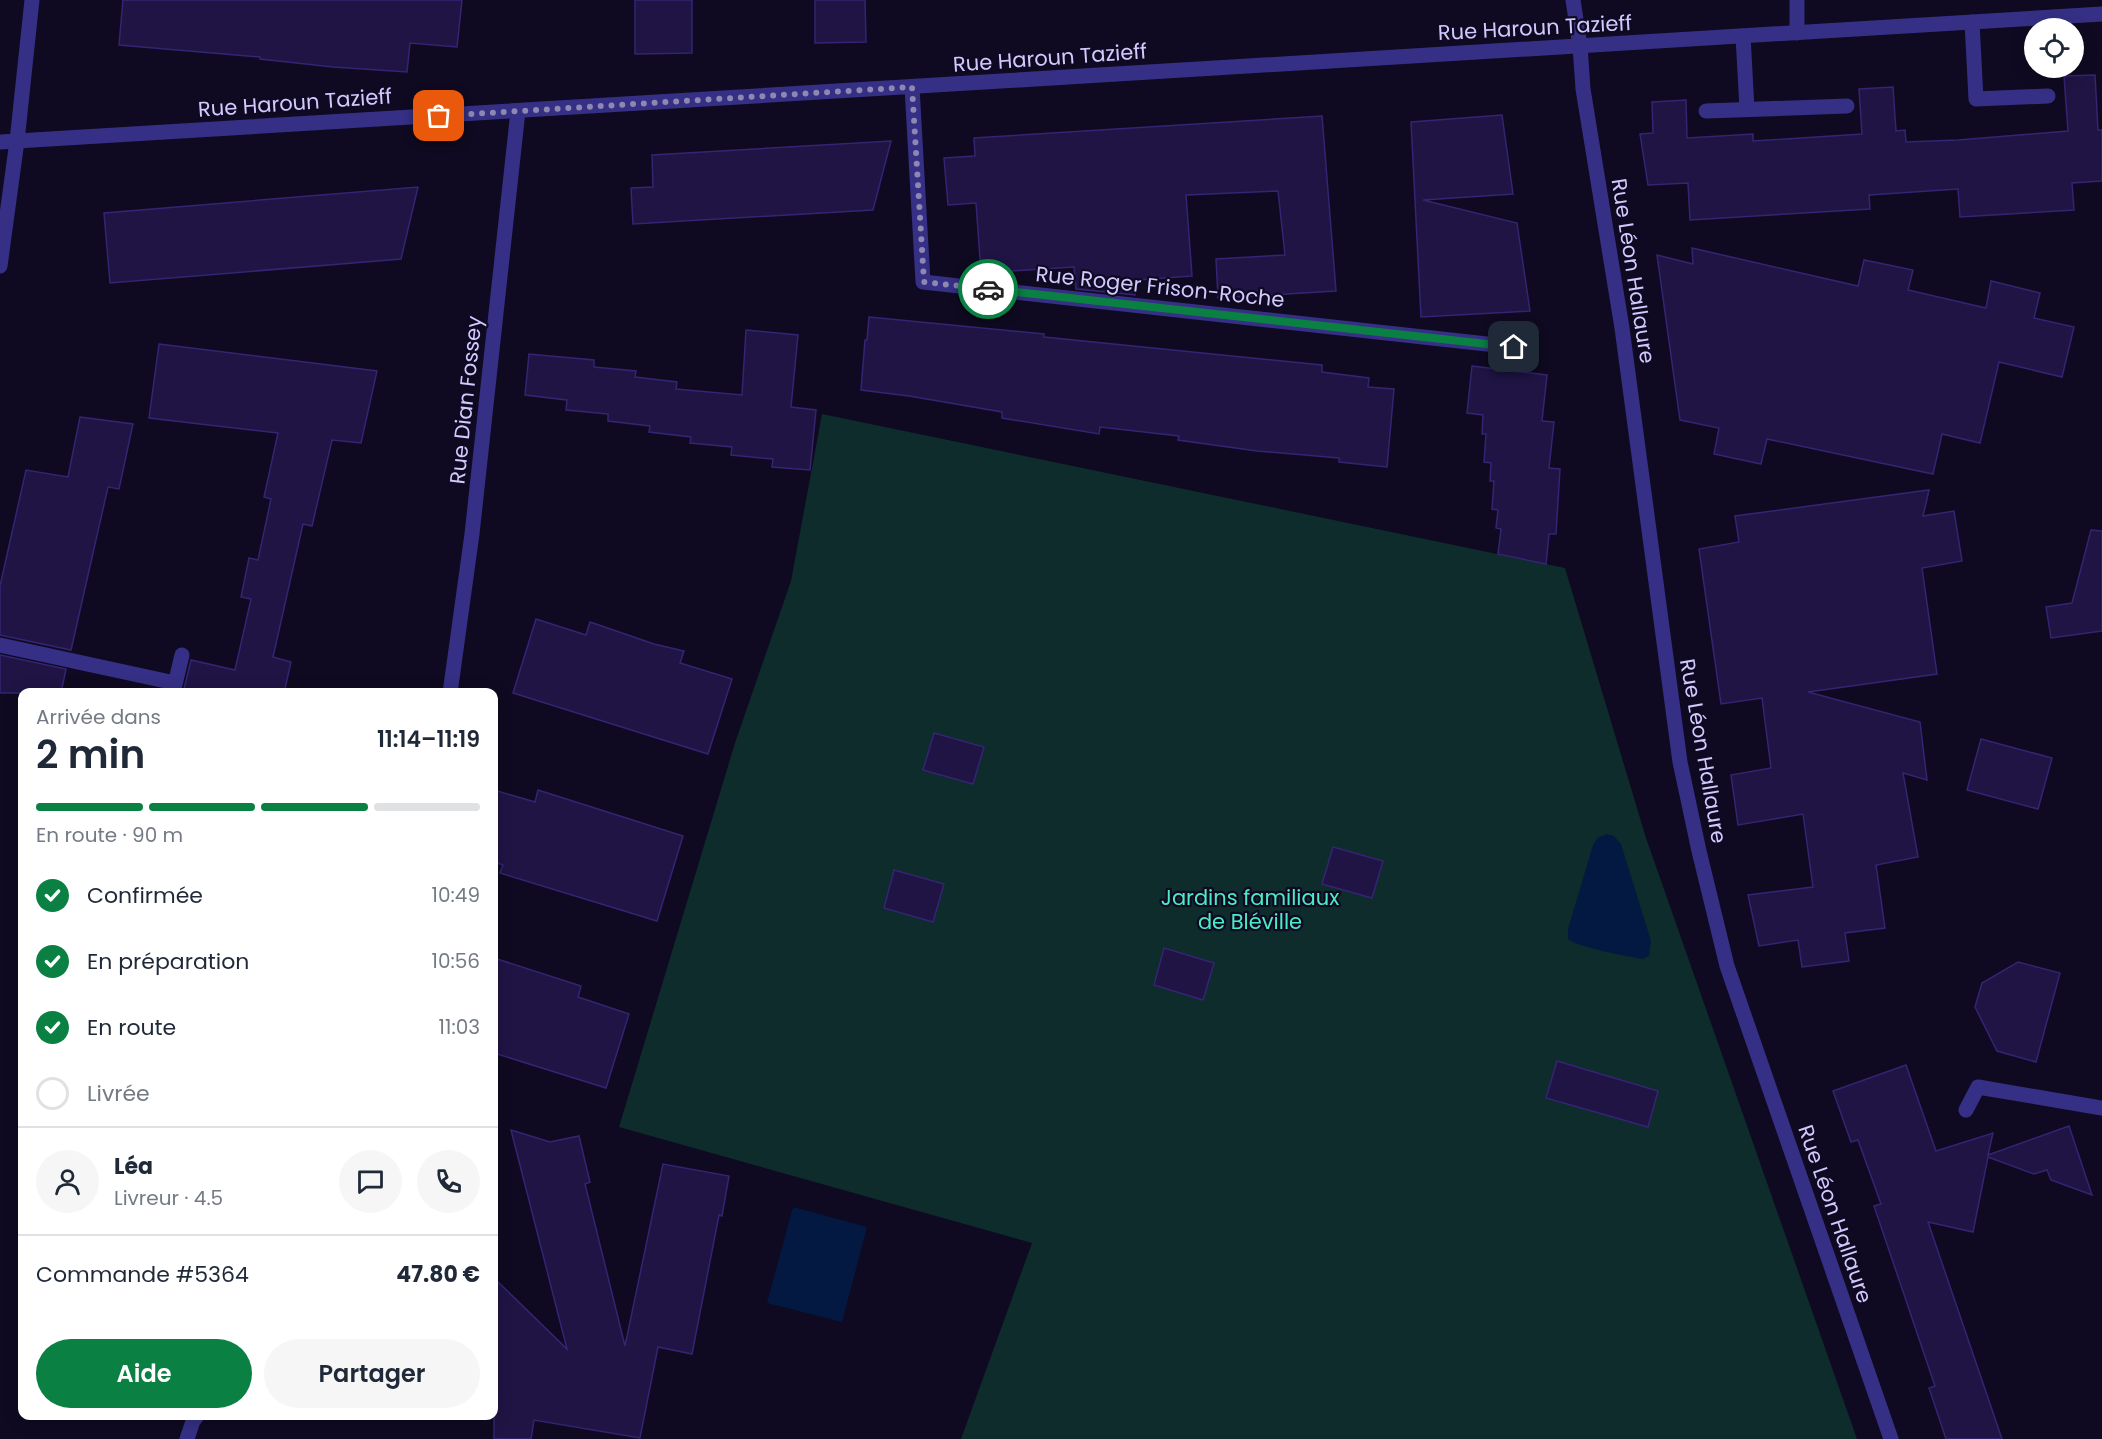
<!DOCTYPE html>
<html lang="fr">
<head>
<meta charset="utf-8">
<style>
	:root { --surface:#fff; --page:#f6f6f7; --text:#1f2937; --muted:#747a83; --line:#e0e1e3; --accent:#0b8043 }
	body { margin:0; font-family:Poppins,sans-serif; background:var(--page); color:var(--text); height:100vh; display:flex; flex-direction:column; font-size:22px; white-space:nowrap }
	* { box-sizing:border-box; margin:0 }
	p { font-size:20px; color:var(--muted) }
	.icon { flex:none; width:33px; height:33px; fill:none; stroke:currentColor; stroke-width:2; stroke-linecap:round; stroke-linejoin:round }
	.map { position:relative; flex:1; overflow:hidden }
	.sheet { position:absolute; left:18px; top:688px; width:480px; height:732px; display:flex; flex-direction:column; background:var(--surface); border-radius:12px; box-shadow:0 3px 15px #0003 }
	.sheet>* { flex:none }
	.controls { position:absolute; left:2024px; top:18px; display:grid; gap:12px }
	.controls a { display:grid; place-items:center; width:60px; height:60px; border-radius:50%; background:var(--surface); box-shadow:0 3px 15px #0003; font-size:30px }
	.pin { position:absolute; display:grid; place-items:center; width:51px; height:51px; color:#fff; margin:-26px; border-radius:12px; box-shadow:0 3px 9px #0006 }
	.courier { position:absolute; display:grid; place-items:center; width:60px; height:60px; margin:-30px; border:4px solid #0b8043; border-radius:50%; background:#fff; color:#222; box-shadow:0 2px 8px #0007 }
	.summary em { font-style:normal; font-weight:600 }
	.summary div { display:flex; flex-direction:column-reverse }
	.summary { display:flex; align-items:center; justify-content:space-between; height:102px; padding:0 18px }
	h1 { font-size:39px; font-weight:600; line-height:45px }
	.bar { display:grid; grid-template-columns:repeat(4,1fr); gap:9px 6px; align-content:center; height:72px; padding:0 18px }
	.bar i { height:8px; border-radius:4px; background:var(--line) }
	.bar .selected { background:var(--accent) }
	.bar p { grid-column:span 4 }
	.line { display:flex; align-items:center; gap:15px; padding:0 18px; border-top:2px solid var(--line) }
	.line div { flex:1 }
	.round { display:grid; place-items:center; flex:none; width:63px; height:63px; border-radius:32px; background:var(--page) }
	ol { padding:0 18px; list-style:none }
	li { display:flex; align-items:center; gap:18px; height:66px }
	li p { margin-inline-start:auto }
	li .icon { padding:6px; border-radius:50%; background:var(--accent); color:#fff; stroke-width:4 }
	li:last-child { color:var(--muted) }
	li i { width:33px; height:33px; border:3px solid var(--line); border-radius:50% }
	.primary-button { display:flex; gap:12px; margin-top:auto; padding:12px 18px }
	.primary-button a { flex:1; height:69px; border-radius:36px; background:var(--accent); color:#fff; font-size:24px; font-weight:600; line-height:69px; text-align:center }
	.primary-button a+a { background:var(--page); color:var(--text) }
	.map>svg:first-child { display:block }
	.green { fill:#0d2c2b }
	.water { fill:#041941 }
	.building { fill:#1f1444; stroke:#352473; stroke-width:1.5 }
	.lines { fill:none; stroke-linecap:round; stroke-linejoin:round }
	.lane { stroke:#353085; stroke-width:15 }
	.street { stroke:#353085; stroke-width:15 }
	.done { stroke:#8d87b1; stroke-width:6; stroke-dasharray:0 10.8 }
	.route { stroke:#0b8043; stroke-width:8 }
	.labels { text-anchor:middle; stroke-width:4.5; stroke-linejoin:round; paint-order:stroke }
	.street-label { font-size:21px; fill:#d1caff; stroke:#0f0a21 }
	.park-label { font-size:21px; fill:#4aecc6; stroke:#0f0a21 }
</style>
</head>
<body>
<div class="map">
<svg width="2102" height="1439" viewBox="0 0 2102 1439">
	<rect width="100%" height="100%" fill="#0f0a21"/>
	<path class="green" d="M 822,414 L 1565,568 L 1646,838 L 1857,1439 L 961,1439 L 1032,1243 L 619,1127 L 735,743 L 791,581 Z"/>
	<g class="water">
		<path d="M 1607,834 L 1614,836 L 1621,844 L 1651,941 L 1649,956 L 1643,959 C 1629,957 1577,947 1568,939 L 1568,929 L 1593,845 L 1597,838 Z"/>
		<path d="M 793,1207 L 867,1227 L 842,1322 L 767,1303 Z"/>
	</g>
	<g class="building">
		<path d="M 123,0 L 462,0 L 457,47 L 410,43 L 407,72 L 333,67 L 260,59 L 260,57 L 119,45 Z"/>
		<path d="M 635,0 L 692,0 L 692,53 L 635,54 Z"/>
		<path d="M 815,0 L 865,0 L 866,42 L 815,43 Z"/>
		<path d="M 2095,75 L 2098,130 L 2102,130 L 2102,181 L 2072,183 L 2074,210 L 1960,217 L 1958,189 L 1869,195 L 1870,209 L 1690,220 L 1688,183 L 1648,185 L 1640,134 L 1653,133 L 1652,102 L 1686,100 L 1687,138 L 1753,134 L 1753,141 L 1862,134 L 1859,89 L 1893,87 L 1896,131 L 1905,130 L 1906,142 L 1958,140 L 2068,131 L 2064,76 Z"/>
		<path d="M 1502,115 L 1513,194 L 1423,200 L 1517,223 L 1530,311 L 1421,317 L 1411,122 Z"/>
		<path d="M 1322,116 L 1336,291 L 1218,298 L 1216,259 L 1285,255 L 1278,191 L 1186,195 L 1192,276 L 1136,280 L 1135,295 L 1076,289 L 1074,267 L 981,273 L 976,203 L 948,205 L 944,158 L 975,156 L 974,138 Z"/>
		<path d="M 891,141 L 873,210 L 633,224 L 631,188 L 653,187 L 652,155 Z"/>
		<path d="M 418,187 L 401,259 L 110,283 L 104,213 Z"/>
		<path d="M 1692,248 L 1858,286 L 1864,260 L 1913,270 L 1908,290 L 1986,308 L 1991,281 L 2040,293 L 2034,318 L 2074,327 L 2062,377 L 1999,362 L 1980,443 L 1942,434 L 1933,474 L 1767,439 L 1761,464 L 1714,454 L 1719,428 L 1680,420 L 1657,255 L 1693,264 Z"/>
		<path d="M 869,317 L 1044,334 L 1044,337 L 1322,365 L 1322,372 L 1369,378 L 1368,387 L 1394,389 L 1387,467 L 1339,462 L 1339,458 L 1257,451 L 1178,440 L 1179,436 L 1100,427 L 1099,434 L 1002,418 L 1002,412 L 909,396 L 861,390 L 865,340 L 867,340 Z"/>
		<path d="M 746,330 L 798,335 L 791,407 L 816,410 L 810,470 L 772,467 L 773,459 L 731,455 L 732,447 L 690,443 L 691,437 L 649,432 L 650,426 L 608,421 L 608,414 L 566,410 L 567,400 L 525,395 L 529,354 L 594,360 L 594,367 L 636,371 L 635,377 L 677,382 L 676,389 L 742,395 Z"/>
		<path d="M 159,344 L 377,371 L 361,443 L 332,440 L 312,526 L 303,524 L 273,657 L 291,662 L 284,693 L 183,693 L 191,660 L 235,670 L 251,599 L 241,597 L 249,558 L 258,560 L 271,499 L 264,497 L 278,433 L 149,418 Z"/>
		<path d="M 1472,366 L 1547,375 L 1542,421 L 1554,422 L 1549,468 L 1560,469 L 1556,534 L 1549,534 L 1546,564 L 1498,554 L 1501,529 L 1496,528 L 1498,510 L 1492,509 L 1494,481 L 1490,481 L 1491,463 L 1484,462 L 1486,434 L 1482,434 L 1483,415 L 1467,413 Z"/>
		<path d="M 80,417 L 133,424 L 119,489 L 108,487 L 71,650 L 0,635 L 0,586 L 26,470 L 68,477 Z"/>
		<path d="M 1929,490 L 1923,516 L 1954,511 L 1962,561 L 1922,568 L 1937,674 L 1808,692 L 1920,722 L 1927,780 L 1903,773 L 1918,857 L 1876,865 L 1885,928 L 1845,933 L 1849,961 L 1802,967 L 1798,940 L 1759,946 L 1748,895 L 1813,887 L 1803,814 L 1738,825 L 1731,775 L 1771,768 L 1762,698 L 1721,704 L 1699,549 L 1739,542 L 1735,516 Z"/>
		<path d="M 2091,530 L 2102,531 L 2102,631 L 2051,638 L 2046,607 L 2072,603 Z"/>
		<path d="M 536,619 L 586,635 L 590,622 L 654,644 L 684,651 L 680,663 L 732,679 L 708,754 L 513,693 Z"/>
		<path d="M 0,655 L 66,669 L 61,693 L 0,693 Z"/>
		<path d="M 934,733 L 984,747 L 973,784 L 923,770 Z"/>
		<path d="M 1981,739 L 2052,758 L 2038,809 L 1967,790 Z"/>
		<path d="M 494,790 L 535,802 L 538,790 L 683,836 L 657,921 L 500,873 L 503,865 L 494,862 Z"/>
		<path d="M 1333,847 L 1383,861 L 1372,898 L 1322,884 Z"/>
		<path d="M 894,870 L 944,884 L 933,922 L 884,908 Z"/>
		<path d="M 1164,948 L 1214,963 L 1203,1000 L 1154,985 Z"/>
		<path d="M 494,958 L 581,986 L 578,997 L 629,1014 L 606,1088 L 494,1053 Z"/>
		<path d="M 2018,962 L 2060,973 L 2036,1062 L 1997,1051 L 1975,1007 L 1982,983 Z"/>
		<path d="M 1557,1061 L 1658,1091 L 1648,1127 L 1546,1098 Z"/>
		<path d="M 1906,1065 L 1936,1151 L 1993,1133 L 1988,1155 L 2069,1126 L 2092,1195 L 2051,1180 L 2047,1170 L 2034,1174 L 1988,1157 L 1973,1232 L 1928,1222 L 2002,1439 L 1946,1439 L 1929,1388 L 1935,1386 L 1874,1206 L 1881,1204 L 1858,1140 L 1851,1142 L 1833,1091 Z"/>
		<path d="M 511,1130 L 550,1142 L 579,1136 L 590,1182 L 585,1184 L 625,1346 L 663,1164 L 729,1176 L 722,1216 L 719,1215 L 692,1354 L 658,1347 L 640,1438 L 534,1420 L 531,1439 L 494,1439 L 494,1278 L 567,1349 Z"/>
	</g>
	<g class="lines">
		<g class="lane">
			<path d="M 1972,22 L 1976,99 L 2048,96"/>
			<path d="M 1743,36 L 1747,109"/>
			<path d="M 1706,111 L 1847,106"/>
			<path d="M 0,645 L 175,683"/>
			<path d="M 173,693 L 182,655"/>
		</g>
		<g class="street">
			<path d="M 1573,0 L 1580,46 L 1583,89 L 1622,328 L 1680,762 L 1699,851 L 1727,966 L 1891,1439"/>
			<path d="M 1797,0 L 1797,33"/>
			<path d="M 912,87 L 923,282 L 1514,347"/>
			<path d="M 0,142 L 2102,14"/>
			<path d="M 0,266 L 17,141 L 32,0"/>
			<path d="M 450,693 L 472,534 L 518,111"/>
			<path d="M 1966,1110 L 1978,1087 L 2102,1108"/>
			<path d="M 187,1439 L 193,1421 L 197,1416"/>
		</g>
	</g>
	<g class="lines">
		<path class="done" d="M 439,116 L 912,87 L 924,282 L 988,289"/>
		<path class="route" d="M 988,289 L 1514,347"/>
	</g>
	<g class="labels">
		<g class="street-label">
			<text transform="translate(1535 28) rotate(-3)" y="7">Rue Haroun Tazieff</text>
			<text transform="translate(1050 58) rotate(-4)" y="7">Rue Haroun Tazieff</text>
			<text transform="translate(295 103) rotate(-4)" y="7">Rue Haroun Tazieff</text>
			<text transform="translate(1633 271) rotate(81)" y="7">Rue Léon Hallaure</text>
			<text transform="translate(1160 287) rotate(6)" y="7">Rue Roger Frison-Roche</text>
			<text transform="translate(466 400) rotate(-84)" y="7">Rue Dian Fossey</text>
			<text transform="translate(1703 751) rotate(80)" y="7">Rue Léon Hallaure</text>
			<text transform="translate(1835 1214) rotate(71)" y="7">Rue Léon Hallaure</text>
		</g>
		<g class="park-label">
			<text x="1250" y="905">Jardins familiaux<tspan x="1250" dy="24">de Bléville</tspan></text>
		</g>
	</g>
</svg>
<div class="controls">
<a><svg class="icon" aria-label="locate" viewBox="0 0 24 24"><circle cx="12" cy="12" r="6"/><path d="M12 2v4M12 18v4M2 12h4M18 12h4"/></svg></a>
</div>
<div class="pin" style="left:439px;top:116px;background:#ea580c"><svg class="icon" aria-label="bag" viewBox="0 0 24 24"><path d="M5 8h14l-1 12H6zM9 8a3 3 0 0 1 6 0"/></svg></div>
<div class="pin" style="left:1514px;top:347px;background:#1f2937"><svg class="icon" aria-label="home" viewBox="0 0 24 24"><path d="M3 11l9-7 9 7M6 9v11h12V9"/></svg></div>
<div class="courier" style="left:988px;top:289px"><svg class="icon" aria-label="car" viewBox="0 0 24 24"><path d="M5 17H2v-5l4-1 3-4h7l3 4 3 1v5h-3M9 17h6M6 11h13"/><circle cx="7" cy="17" r="2"/><circle cx="17" cy="17" r="2"/></svg></div>
<section class="sheet">
<div class="summary"><div><h1>2 min</h1><p>Arrivée dans</p></div><em>11:14–11:19</em></div>
<div class="bar"><i class="selected"></i><i class="selected"></i><i class="selected"></i><i></i><p>En route · 90 m</p></div>
<ol>
<li><svg class="icon" aria-label="check" viewBox="0 0 24 24"><path d="M5 12l5 5 9-10"/></svg>Confirmée<p>10:49</p></li>
<li><svg class="icon" aria-label="check" viewBox="0 0 24 24"><path d="M5 12l5 5 9-10"/></svg>En préparation<p>10:56</p></li>
<li><svg class="icon" aria-label="check" viewBox="0 0 24 24"><path d="M5 12l5 5 9-10"/></svg>En route<p>11:03</p></li>
<li><i></i>Livrée</li>
</ol>
<div class="line" style="height:108px"><a class="round"><svg class="icon" aria-label="person" viewBox="0 0 24 24"><circle cx="12" cy="8" r="4"/><path d="M4 21q1-7 8-7t8 7"/></svg></a><div><b>Léa</b><p>Livreur · 4.5</p></div><a class="round"><svg class="icon" aria-label="chat" viewBox="0 0 24 24"><path d="M4 5h16v11H9l-5 4z"/></svg></a><a class="round"><svg class="icon" aria-label="phone" viewBox="0 0 24 24"><path d="M5 4h4l2 5-3 2q2 4 5 5l2-3 5 2v4C11 20 4 13 5 4z"/></svg></a></div>
<div class="line" style="height:78px"><div>Commande #5364</div><b>47.80 €</b></div>
<div class="primary-button"><a>Aide</a><a>Partager</a></div>
</section>
</div>
</body>
</html>
